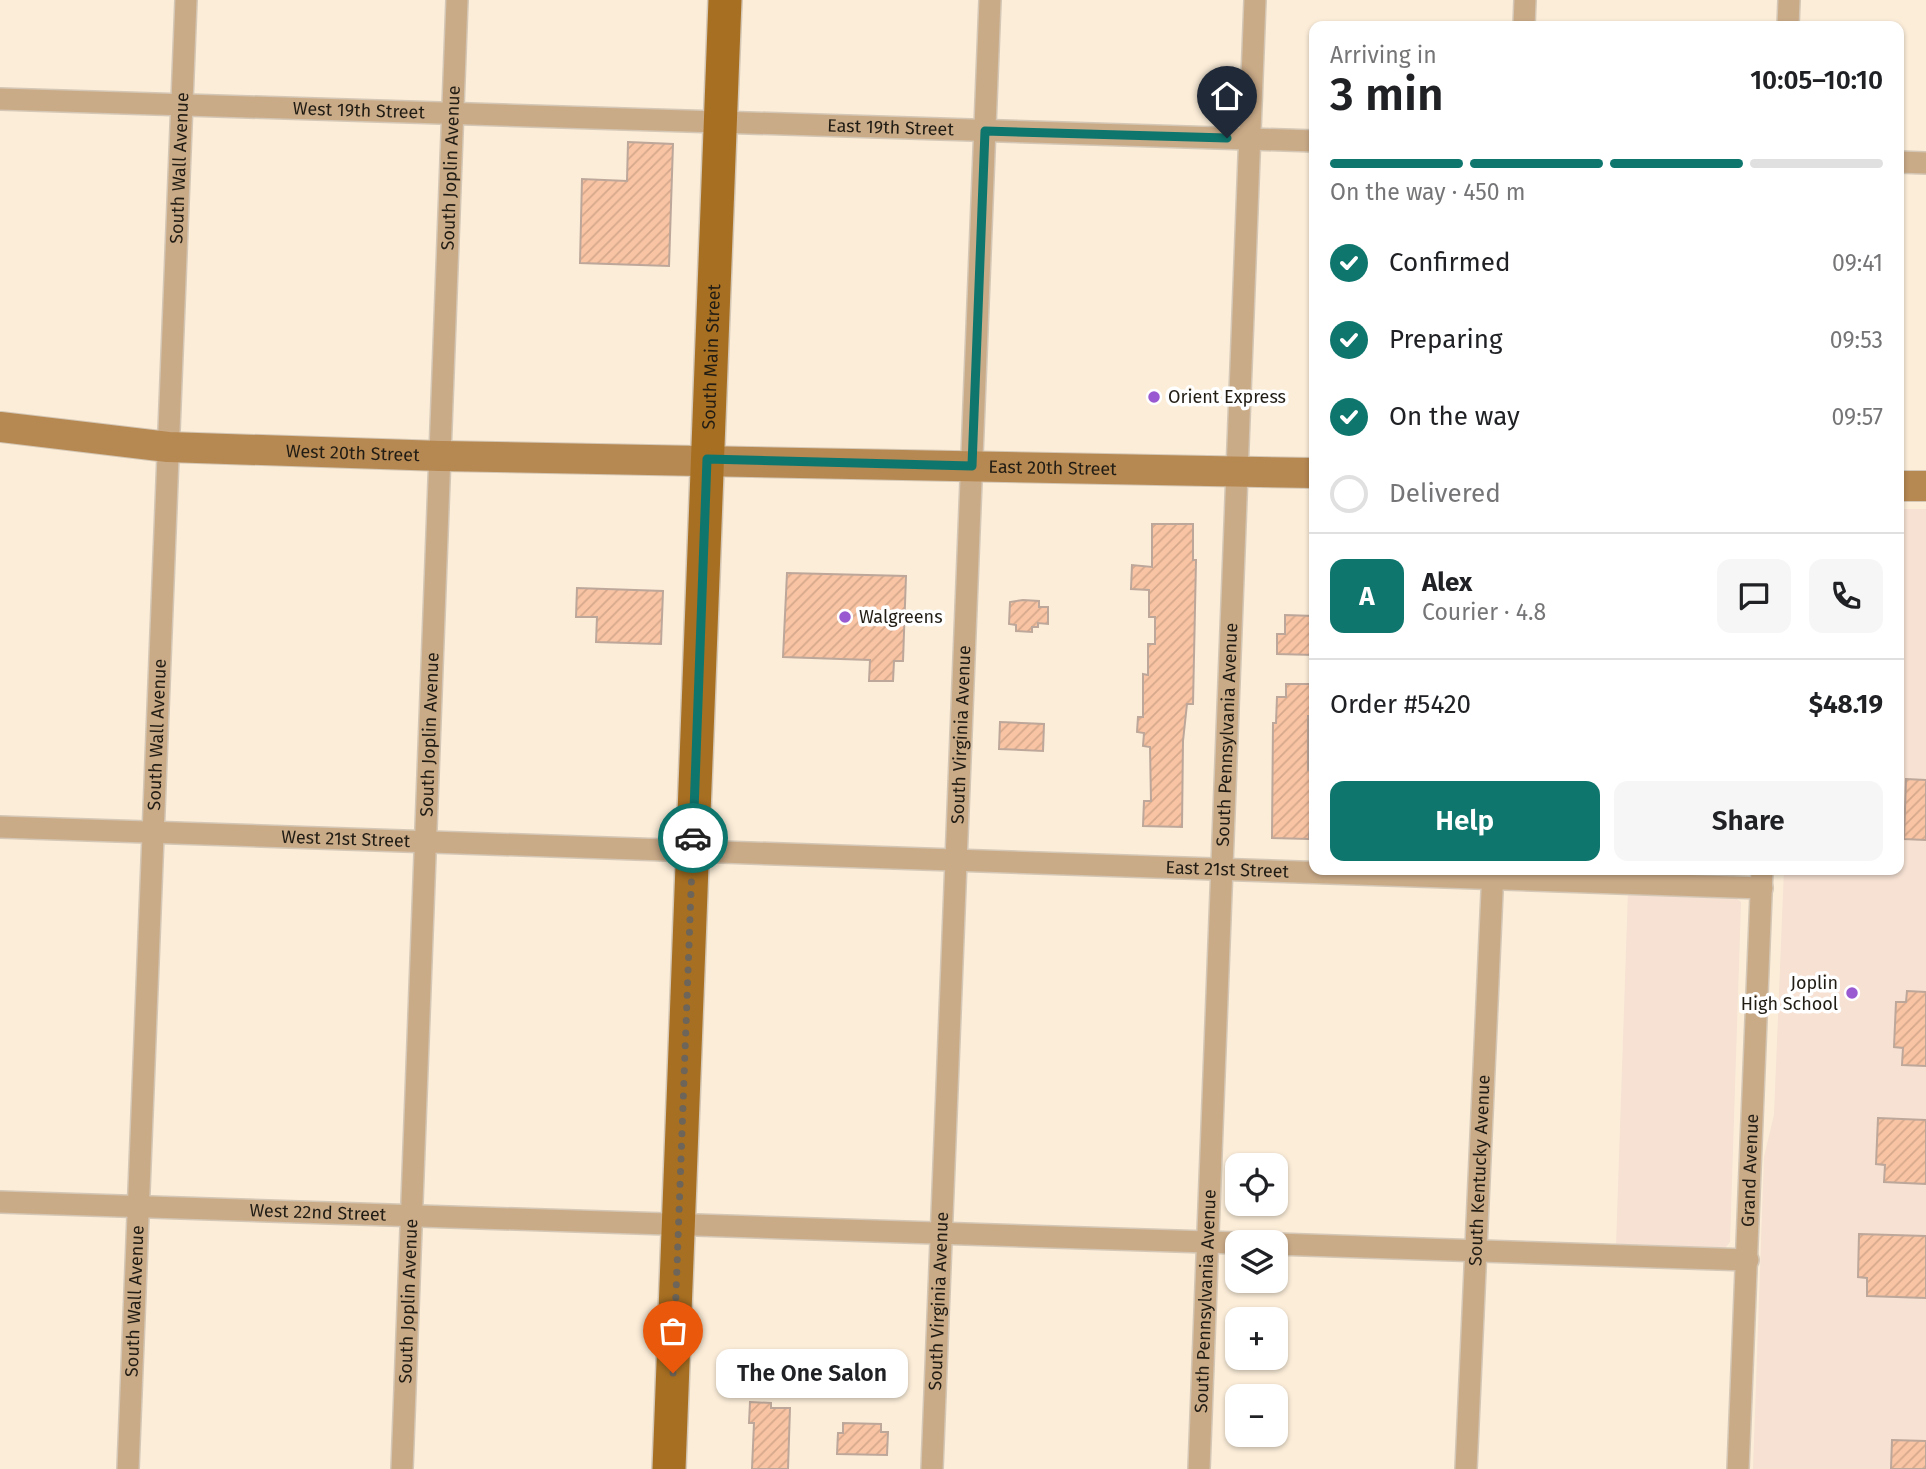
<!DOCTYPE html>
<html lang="en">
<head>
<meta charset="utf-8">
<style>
	:root { --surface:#fff; --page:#f6f6f6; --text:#202124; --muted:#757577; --line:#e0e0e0; --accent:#0f766e }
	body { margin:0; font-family:"Fira Sans",sans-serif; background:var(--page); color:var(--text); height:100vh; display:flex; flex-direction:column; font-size:26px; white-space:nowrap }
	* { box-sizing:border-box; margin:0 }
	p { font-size:23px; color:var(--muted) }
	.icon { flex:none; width:38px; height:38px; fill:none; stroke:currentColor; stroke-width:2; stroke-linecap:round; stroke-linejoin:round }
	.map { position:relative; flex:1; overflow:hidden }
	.sheet { position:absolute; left:1309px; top:21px; width:595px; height:854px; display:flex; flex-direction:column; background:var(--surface); border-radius:14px; box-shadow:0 2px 5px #0004 }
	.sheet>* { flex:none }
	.controls { position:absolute; left:1225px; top:1153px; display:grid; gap:14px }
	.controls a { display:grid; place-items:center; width:63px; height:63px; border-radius:14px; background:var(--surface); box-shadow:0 2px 5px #0004; font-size:35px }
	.pin { position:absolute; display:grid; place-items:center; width:60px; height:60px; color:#fff; margin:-72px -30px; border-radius:50% 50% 50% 0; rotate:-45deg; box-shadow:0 0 7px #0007 }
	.pin .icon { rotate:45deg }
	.courier { position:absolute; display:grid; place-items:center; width:70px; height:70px; margin:-35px; border:5px solid #0f766e; border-radius:50%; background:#fff; color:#222; box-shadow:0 2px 9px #0007 }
	.bubble { position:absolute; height:49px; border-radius:14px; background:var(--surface); box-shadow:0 2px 5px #0004; font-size:23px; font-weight:600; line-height:49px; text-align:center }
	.head em { font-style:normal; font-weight:600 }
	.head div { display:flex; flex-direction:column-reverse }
	.head { display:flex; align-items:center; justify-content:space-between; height:119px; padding:0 21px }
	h1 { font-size:46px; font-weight:600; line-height:52px }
	.bar { display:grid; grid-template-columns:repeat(4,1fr); gap:10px 7px; align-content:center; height:84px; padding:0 21px }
	.bar i { height:9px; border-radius:5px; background:var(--line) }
	.bar .on { background:var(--accent) }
	.bar p { grid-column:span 4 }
	.line { display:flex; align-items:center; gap:18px; padding:0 21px; border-top:2px solid var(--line) }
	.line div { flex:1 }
	.round { display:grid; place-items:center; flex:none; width:74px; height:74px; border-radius:14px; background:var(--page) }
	ol { padding:0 21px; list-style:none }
	li { display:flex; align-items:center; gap:21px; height:77px }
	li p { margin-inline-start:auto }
	li .icon { padding:7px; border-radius:50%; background:var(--accent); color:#fff; stroke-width:4 }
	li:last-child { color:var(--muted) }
	li i { width:38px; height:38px; border:4px solid var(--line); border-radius:50% }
	.cta { display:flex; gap:14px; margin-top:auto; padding:14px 21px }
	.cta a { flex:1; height:80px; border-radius:14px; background:var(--accent); color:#fff; font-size:28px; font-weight:600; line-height:80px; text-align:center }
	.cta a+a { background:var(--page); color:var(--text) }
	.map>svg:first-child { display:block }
	.education { fill:#f6e1d3 }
	.building { fill:url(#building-hatch); stroke:#bda79a; stroke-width:2 }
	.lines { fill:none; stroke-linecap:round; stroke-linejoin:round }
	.street-casing { stroke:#d4c7b5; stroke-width:24 }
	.secondary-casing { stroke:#d4c7b5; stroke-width:32 }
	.primary-casing { stroke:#d4c7b5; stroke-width:36 }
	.street { stroke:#caab88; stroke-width:21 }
	.secondary { stroke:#b68852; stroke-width:30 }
	.primary { stroke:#a76f22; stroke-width:33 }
	.done { stroke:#6d6559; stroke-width:7; stroke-dasharray:0 12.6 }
	.route { stroke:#0f766e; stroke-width:9 }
	.poi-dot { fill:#995ad1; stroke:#fff; stroke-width:2.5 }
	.labels { text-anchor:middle; stroke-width:7; stroke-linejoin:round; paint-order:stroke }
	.street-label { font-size:18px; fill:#211c14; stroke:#fff }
	.poi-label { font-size:18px; fill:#211c14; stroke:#fff; text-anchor:start }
</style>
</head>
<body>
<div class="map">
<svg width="1926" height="1469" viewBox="0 0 1926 1469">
	<defs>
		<pattern id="building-hatch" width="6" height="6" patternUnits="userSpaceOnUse" patternTransform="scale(1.75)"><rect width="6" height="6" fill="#f9c4a4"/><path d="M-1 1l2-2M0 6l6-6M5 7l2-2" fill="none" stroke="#d5a88c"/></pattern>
	</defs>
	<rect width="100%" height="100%" fill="#fbedd8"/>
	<g class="education">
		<path d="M 1899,509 L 1926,509 L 1926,1469 L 1753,1469 L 1764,1157 L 1774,1115 L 1784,870 L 1899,870 Z"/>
		<path d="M 1628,891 L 1733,896 L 1741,902 L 1730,1242 L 1724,1249 L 1616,1247 Z"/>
	</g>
	<g class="building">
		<path d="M 628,142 L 673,144 L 669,266 L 580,263 L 582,179 L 627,181 Z"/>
		<path d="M 1152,524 L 1193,524 L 1193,560 L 1196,560 L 1193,704 L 1187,704 L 1183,741 L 1182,827 L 1143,826 L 1144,801 L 1151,801 L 1150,747 L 1143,746 L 1144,733 L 1137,732 L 1138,717 L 1143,717 L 1143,674 L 1148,675 L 1148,644 L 1155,644 L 1155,617 L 1149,617 L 1149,590 L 1131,589 L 1132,565 L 1152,567 Z"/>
		<path d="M 787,573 L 906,576 L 903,661 L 894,661 L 893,681 L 869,681 L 870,660 L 783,657 Z"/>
		<path d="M 577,588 L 663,591 L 661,644 L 596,642 L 597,617 L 576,617 Z"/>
		<path d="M 1023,600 L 1039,601 L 1039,607 L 1048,607 L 1048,624 L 1038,623 L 1038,627 L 1032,627 L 1032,632 L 1016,631 L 1016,625 L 1009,624 L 1010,602 Z"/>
		<path d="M 1285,615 L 1314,616 L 1314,655 L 1277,654 L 1277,634 L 1285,634 Z"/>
		<path d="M 1286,684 L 1314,684 L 1314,716 L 1308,716 L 1308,770 L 1314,771 L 1309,839 L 1272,838 L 1273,723 L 1276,723 L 1277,697 L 1286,697 Z"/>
		<path d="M 1000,722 L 1044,724 L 1043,751 L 999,749 Z"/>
		<path d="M 1906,779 L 1926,780 L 1926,840 L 1904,839 Z"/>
		<path d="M 1907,991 L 1926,992 L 1926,1066 L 1902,1065 L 1903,1048 L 1894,1047 L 1896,1002 L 1906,1002 Z"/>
		<path d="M 1878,1118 L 1926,1120 L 1926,1184 L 1884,1182 L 1885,1165 L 1876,1164 Z"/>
		<path d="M 1859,1234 L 1926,1236 L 1926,1298 L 1867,1296 L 1867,1278 L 1858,1277 Z"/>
		<path d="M 750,1402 L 771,1403 L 771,1408 L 790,1408 L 788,1469 L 752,1469 L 754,1423 L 749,1423 Z"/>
		<path d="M 843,1423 L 881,1424 L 881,1432 L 888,1432 L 887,1455 L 837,1454 L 838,1433 L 843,1433 Z"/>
		<path d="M 1892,1440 L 1926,1441 L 1926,1469 L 1891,1469 Z"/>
	</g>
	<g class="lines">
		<g class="street-casing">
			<g id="street">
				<path d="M 1524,26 L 1525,0"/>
				<path d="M 1788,26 L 1789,0"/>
				<path id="s1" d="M 0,99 L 1314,141"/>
				<path d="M 1899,162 L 1926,163"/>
				<path id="s2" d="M 0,827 L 1762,888"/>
				<path id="s3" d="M 0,1202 L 1237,1243"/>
				<path d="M 1276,1244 L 1748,1260"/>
				<path id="s4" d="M 128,1469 L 186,0"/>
				<path id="s5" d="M 402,1469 L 457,0"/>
				<path id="s6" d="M 932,1469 L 990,0"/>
				<path id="s7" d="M 1199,1469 L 1255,0"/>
				<path id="s8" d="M 1466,1469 L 1493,870"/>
				<path id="s9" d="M 1738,1469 L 1762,870"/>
			</g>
		</g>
		<g class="secondary-casing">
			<g id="secondary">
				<path id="s10" d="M 0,427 L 168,447 L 441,456 L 1314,473"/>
				<path d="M 1899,486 L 1926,486"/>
			</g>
		</g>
		<g class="primary-casing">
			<g id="primary">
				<path id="s11" d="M 669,1469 L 725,0"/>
			</g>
		</g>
		<use href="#street" class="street"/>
		<use href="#secondary" class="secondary"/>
		<use href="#primary" class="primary"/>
	</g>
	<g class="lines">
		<path class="done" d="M 673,1373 L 693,838"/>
		<path class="route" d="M 693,838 L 707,459 L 972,466 L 985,131 L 1227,138"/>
	</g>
	<g class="poi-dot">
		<circle cx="1154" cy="397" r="7"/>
		<circle cx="845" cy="617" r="7"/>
		<circle cx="1852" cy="993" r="7"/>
	</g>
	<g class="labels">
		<g class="street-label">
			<text dy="6" stroke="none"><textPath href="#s1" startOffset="359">West 19th Street</textPath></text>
			<text dy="6" stroke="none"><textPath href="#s1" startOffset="891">East 19th Street</textPath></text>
			<text dy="6" stroke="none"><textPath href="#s4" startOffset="1302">South Wall Avenue</textPath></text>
			<text dy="6" stroke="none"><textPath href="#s5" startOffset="1302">South Joplin Avenue</textPath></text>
			<text dy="6" stroke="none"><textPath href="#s11" startOffset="1113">South Main Street</textPath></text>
			<text dy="6" stroke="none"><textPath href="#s10" startOffset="354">West 20th Street</textPath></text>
			<text dy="6" stroke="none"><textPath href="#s10" startOffset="1054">East 20th Street</textPath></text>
			<text dy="6" stroke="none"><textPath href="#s4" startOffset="735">South Wall Avenue</textPath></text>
			<text dy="6" stroke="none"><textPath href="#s5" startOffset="735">South Joplin Avenue</textPath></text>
			<text dy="6" stroke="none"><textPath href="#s6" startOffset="735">South Virginia Avenue</textPath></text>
			<text dy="6" stroke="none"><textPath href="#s7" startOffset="735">South Pennsylvania Avenue</textPath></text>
			<text dy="6" stroke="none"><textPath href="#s2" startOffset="346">West 21st Street</textPath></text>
			<text dy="6" stroke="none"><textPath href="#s2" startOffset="1228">East 21st Street</textPath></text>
			<text dy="6" stroke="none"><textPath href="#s8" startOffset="299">South Kentucky Avenue</textPath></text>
			<text dy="6" stroke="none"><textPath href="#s9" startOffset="299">Grand Avenue</textPath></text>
			<text dy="6" stroke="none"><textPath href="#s3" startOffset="318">West 22nd Street</textPath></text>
			<text dy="6" stroke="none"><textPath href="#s4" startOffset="168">South Wall Avenue</textPath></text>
			<text dy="6" stroke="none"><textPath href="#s5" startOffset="168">South Joplin Avenue</textPath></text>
			<text dy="6" stroke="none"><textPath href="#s6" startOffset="168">South Virginia Avenue</textPath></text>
			<text dy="6" stroke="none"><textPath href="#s7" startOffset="168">South Pennsylvania Avenue</textPath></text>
		</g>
		<g class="poi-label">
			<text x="1168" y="403">Orient Express</text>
			<text x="859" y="623">Walgreens</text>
			<text x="1838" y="989" text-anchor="end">Joplin<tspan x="1838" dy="21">High School</tspan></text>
		</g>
	</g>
</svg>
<div class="controls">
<a><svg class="icon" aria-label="locate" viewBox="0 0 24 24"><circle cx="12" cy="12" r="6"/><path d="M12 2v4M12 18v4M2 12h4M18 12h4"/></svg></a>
<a><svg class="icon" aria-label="layers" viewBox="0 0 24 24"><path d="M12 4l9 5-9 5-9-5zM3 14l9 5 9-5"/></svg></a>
<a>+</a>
<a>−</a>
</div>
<div class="pin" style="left:673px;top:1373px;background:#ea580c"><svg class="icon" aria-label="bag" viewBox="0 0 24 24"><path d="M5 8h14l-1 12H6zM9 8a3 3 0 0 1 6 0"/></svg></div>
<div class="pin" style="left:1227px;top:138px;background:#1f2937"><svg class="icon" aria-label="home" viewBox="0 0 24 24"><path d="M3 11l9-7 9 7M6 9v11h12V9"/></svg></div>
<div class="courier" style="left:693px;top:838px"><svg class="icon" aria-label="car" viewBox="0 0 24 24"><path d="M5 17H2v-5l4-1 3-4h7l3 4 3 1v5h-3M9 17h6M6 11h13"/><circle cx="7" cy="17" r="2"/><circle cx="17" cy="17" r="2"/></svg></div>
<div class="bubble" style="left:716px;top:1349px;width:192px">The One Salon</div>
<section class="sheet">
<div class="head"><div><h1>3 min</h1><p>Arriving in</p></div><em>10:05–10:10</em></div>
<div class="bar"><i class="on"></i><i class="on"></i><i class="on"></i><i></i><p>On the way · 450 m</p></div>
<ol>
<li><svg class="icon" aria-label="check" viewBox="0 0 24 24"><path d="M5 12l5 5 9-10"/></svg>Confirmed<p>09:41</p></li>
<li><svg class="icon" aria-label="check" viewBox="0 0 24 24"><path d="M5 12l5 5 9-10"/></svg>Preparing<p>09:53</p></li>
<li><svg class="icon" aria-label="check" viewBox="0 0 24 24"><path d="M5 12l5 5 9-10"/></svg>On the way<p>09:57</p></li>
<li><i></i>Delivered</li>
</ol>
<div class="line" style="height:126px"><b class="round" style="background:var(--accent);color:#fff">A</b><div><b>Alex</b><p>Courier · 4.8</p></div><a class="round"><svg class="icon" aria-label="chat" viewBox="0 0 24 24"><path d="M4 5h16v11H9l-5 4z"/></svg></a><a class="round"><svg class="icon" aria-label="phone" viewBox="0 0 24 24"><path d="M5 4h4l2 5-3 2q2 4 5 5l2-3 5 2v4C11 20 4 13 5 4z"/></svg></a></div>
<div class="line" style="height:91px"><div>Order #5420</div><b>$48.19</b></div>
<div class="cta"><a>Help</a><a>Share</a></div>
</section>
</div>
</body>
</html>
